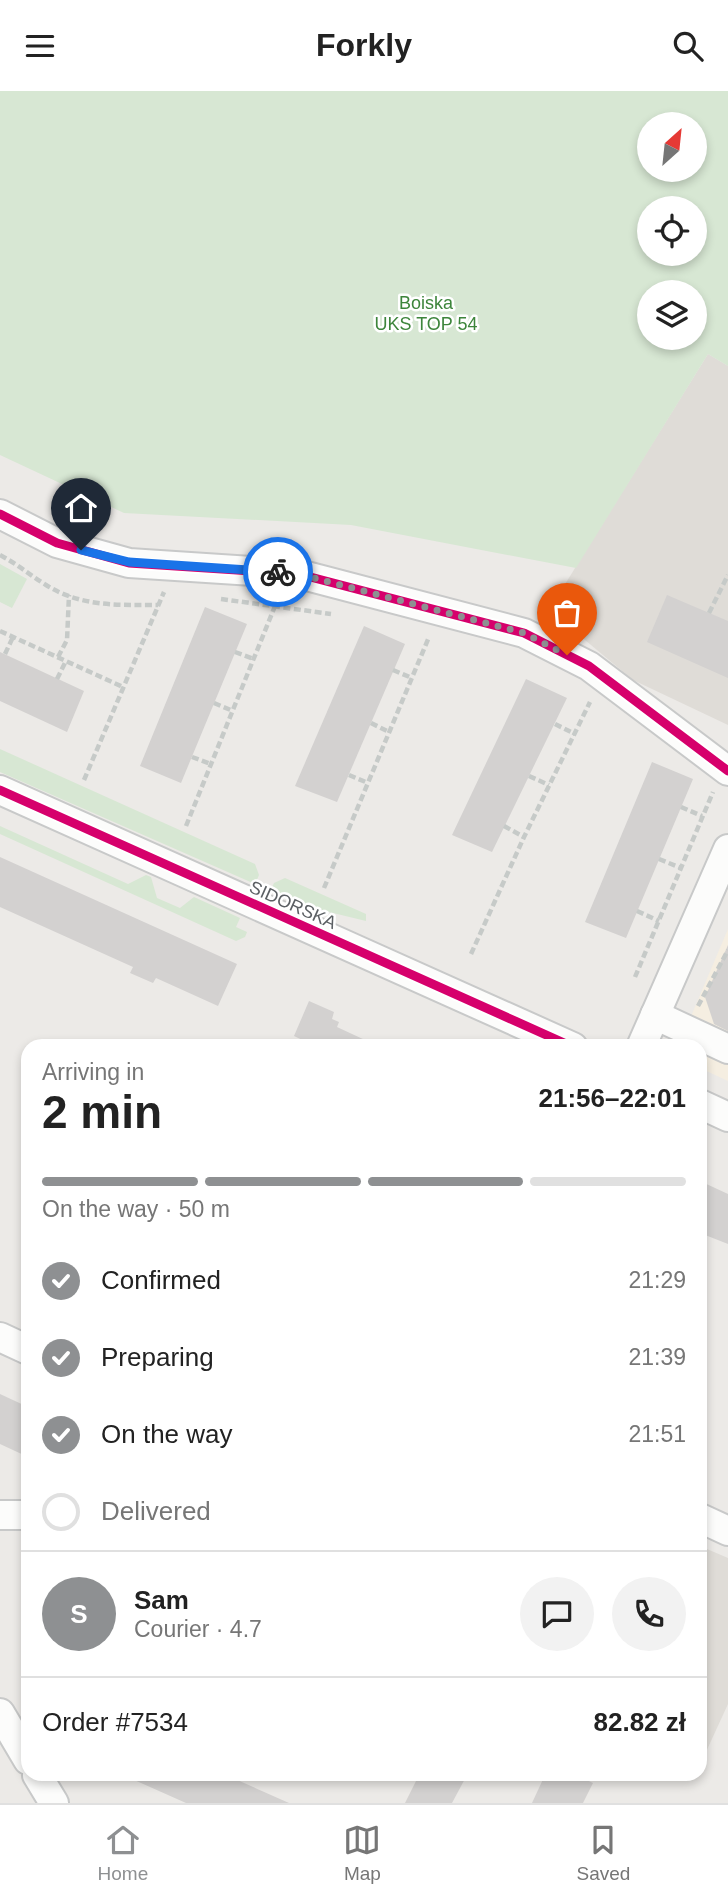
<!DOCTYPE html>
<html lang="en">
<head>
<meta charset="utf-8">
<style>
	:root { --surface:#fff; --page:#f2f2f2; --text:#222; --muted:#767676; --line:#e0e0e0; --accent:#8e9092 }
	body { margin:0; font-family:Arial,sans-serif; background:var(--page); color:var(--text); height:100vh; display:flex; flex-direction:column; font-size:26px; white-space:nowrap }
	* { box-sizing:border-box; margin:0 }
	p { font-size:23px; color:var(--muted) }
	.icon { flex:none; width:38px; height:38px; fill:none; stroke:currentColor; stroke-width:2; stroke-linecap:round; stroke-linejoin:round }
	.map { position:relative; flex:1; overflow:hidden }
	.side { position:absolute; left:21px; top:948px; width:686px; height:742px; display:flex; flex-direction:column; background:var(--surface); border-radius:21px; box-shadow:0 4px 10px #0003 }
	.side>* { flex:none }
	.needle { width:46px; rotate:27deg }
	.fabs { position:absolute; left:637px; top:21px; display:grid; gap:14px }
	.fabs a { display:grid; place-items:center; width:70px; height:70px; border-radius:50%; background:var(--surface); box-shadow:0 4px 10px #0003; font-size:35px }
	.pin { position:absolute; display:grid; place-items:center; width:60px; height:60px; color:#fff; margin:-72px -30px; border-radius:50% 50% 50% 0; rotate:-45deg; box-shadow:0 0 7px #0007 }
	.pin .icon { rotate:45deg }
	.courier { position:absolute; display:grid; place-items:center; width:70px; height:70px; margin:-35px; border:5px solid #1a73e8; border-radius:50%; background:#fff; color:#222; box-shadow:0 2px 9px #0007 }
	.headline em { font-style:normal; font-weight:800 }
	.headline div { display:flex; flex-direction:column-reverse }
	.headline { display:flex; align-items:center; justify-content:space-between; height:119px; padding:0 21px }
	h1 { font-size:46px; font-weight:800; line-height:52px }
	.bar { display:grid; grid-template-columns:repeat(4,1fr); gap:10px 7px; align-content:center; height:84px; padding:0 21px }
	.bar i { height:9px; border-radius:5px; background:var(--line) }
	.bar .selected { background:var(--accent) }
	.bar p { grid-column:span 4 }
	.line { display:flex; align-items:center; gap:18px; padding:0 21px; border-top:2px solid var(--line) }
	.line div { flex:1 }
	.round { display:grid; place-items:center; flex:none; width:74px; height:74px; border-radius:37px; background:var(--page) }
	ol { padding:0 21px; list-style:none }
	li { display:flex; align-items:center; gap:21px; height:77px }
	li p { margin-inline-start:auto }
	li .icon { padding:7px; border-radius:50%; background:var(--accent); color:#fff; stroke-width:4 }
	li:last-child { color:var(--muted) }
	li i { width:38px; height:38px; border:4px solid var(--line); border-radius:50% }
	header { display:flex; justify-content:space-between; align-items:center; height:91px; padding:0 21px; background:var(--surface); font-size:32px; font-weight:800 }
	.menu { display:flex; justify-content:space-around; align-items:center; height:98px; border-top:2px solid var(--line); background:var(--surface); font-size:19px; color:var(--muted) }
	.menu a { display:grid; justify-items:center; gap:4px }
	.menu .selected { color:var(--accent) }
	.map>svg:first-child { display:block }
	.commercial { fill:#f5eee1 }
	.education { fill:#dfdcd7 }
	.green { fill:#d7e7d3; fill-rule:evenodd }
	.building { fill:#d3d1d0 }
	.lines { fill:none; stroke-linecap:round; stroke-linejoin:round }
	.minor-casing { stroke:#c8c9c9; stroke-width:32 }
	.path { stroke:#c6cac8; stroke-width:4.5; stroke-dasharray:7 3.5; stroke-linecap:butt }
	.minor { stroke:#fcfcfb; stroke-width:28 }
	.cycleway-casing { stroke:#fff; stroke-width:13 }
	.cycleway { stroke:#d6006c; stroke-width:9 }
	.done { stroke:#8e9092; stroke-width:7; stroke-dasharray:0 12.6 }
	.route { stroke:#1a73e8; stroke-width:9 }
	.labels { text-anchor:middle; stroke-width:5; stroke-linejoin:round; paint-order:stroke }
	.park-label { font-size:18px; fill:#3d853b; stroke:#fff }
	.street-label { font-size:18px; fill:#5c6064; stroke:#fff }
</style>
</head>
<body>
<header><svg class="icon" aria-label="menu" viewBox="0 0 24 24"><path d="M4 6h16M4 12h16M4 18h16"/></svg>Forkly<svg class="icon" aria-label="search" viewBox="0 0 24 24"><circle cx="10" cy="10" r="6"/><path d="M15 15l6 6"/></svg></header>
<div class="map">
<svg width="728" height="1712" viewBox="0 0 728 1712">
	<rect width="100%" height="100%" fill="#eceae7"/>
	<path class="commercial" d="M 728,838 L 728,990 L 700,977 L 700,956 L 678,956 Z"/>
	<g class="education">
		<path d="M 708,263 L 728,275 L 728,634 L 633,589 L 549,519 Z"/>
		<path d="M 700,1455 L 728,1467 L 728,1613 L 700,1674 Z"/>
	</g>
	<g class="green">
		<path d="M 0,0 L 728,0 L 728,275 L 708,263 L 576,477 L 351,434 L 124,422 L 0,364 ZM 649,33 L 695,33 L 695,79 L 649,79 ZM 649,117 L 695,117 L 695,163 L 649,163 ZM 649,201 L 695,201 L 695,247 L 649,247 Z"/>
		<path d="M 0,473 L 27,488 L 12,517 L 0,511 Z"/>
		<path d="M 0,658 L 255,773 L 259,784 L 255,793 L 0,681 Z"/>
		<path d="M 0,735 L 128,793 L 146,784 L 151,786 L 157,807 L 180,817 L 194,806 L 240,827 L 236,836 L 247,841 L 245,846 L 236,850 L 0,743 Z"/>
		<path d="M 285,787 L 366,823 L 366,830 L 300,814 L 270,801 L 274,792 Z"/>
	</g>
	<g class="building">
		<path d="M 667,504 L 728,530 L 728,587 L 647,551 Z"/>
		<path d="M 205,516 L 247,533 L 181,692 L 140,675 Z"/>
		<path d="M 364,535 L 405,553 L 337,711 L 295,695 Z"/>
		<path d="M 0,561 L 84,600 L 67,641 L 0,610 Z"/>
		<path d="M 526,588 L 567,607 L 492,761 L 452,744 Z"/>
		<path d="M 652,671 L 693,688 L 626,847 L 585,831 Z"/>
		<path d="M 0,766 L 237,873 L 218,915 L 156,887 L 153,892 L 130,882 L 133,876 L 0,816 Z"/>
		<path d="M 728,854 L 728,940 L 714,933 L 705,906 Z"/>
		<path d="M 309,910 L 334,921 L 332,928 L 339,931 L 337,936 L 380,956 L 317,956 L 294,945 Z"/>
		<path d="M 700,1090 L 728,1103 L 728,1153 L 700,1142 Z"/>
		<path d="M 0,1303 L 28,1316 L 28,1366 L 0,1353 Z"/>
		<path d="M 123,1684 L 226,1684 L 289,1712 L 186,1712 Z"/>
		<path d="M 419,1684 L 467,1684 L 452,1712 L 405,1712 Z"/>
		<path d="M 545,1684 L 576,1684 L 593,1692 L 583,1712 L 532,1712 Z"/>
	</g>
	<g class="lines">
		<g class="minor-casing">
			<g id="minor">
				<path d="M 0,423 L 57,452 L 129,472 L 299,483 L 524,542 L 589,575 L 728,680"/>
				<path d="M 0,699 L 573,956"/>
				<path d="M 655,924 L 728,958"/>
				<path d="M 641,956 L 728,758"/>
				<path d="M 700,1013 L 728,1026"/>
				<path d="M 0,1246 L 28,1259"/>
				<path d="M 0,1424 L 28,1424"/>
				<path d="M 700,1427 L 728,1440"/>
				<path d="M 0,1622 L 28,1669"/>
				<path d="M 37,1684 L 54,1712"/>
			</g>
		</g>
		<g class="path">
			<path d="M 0,464 C 17,473 30,484 46,494 C 81,516 118,514 158,514"/>
			<path d="M 221,508 L 331,523"/>
			<path d="M 709,522 L 728,484"/>
			<path d="M 0,540 L 123,596"/>
			<path d="M 235,561 L 254,568"/>
			<path d="M 5,563 L 13,546"/>
			<path d="M 58,566 L 67,549 L 69,504"/>
			<path d="M 393,579 L 412,587"/>
			<path d="M 57,588 L 66,570"/>
			<path d="M 214,612 L 233,620"/>
			<path d="M 371,632 L 389,641"/>
			<path d="M 555,633 L 575,643"/>
			<path d="M 192,666 L 211,673"/>
			<path d="M 349,684 L 368,692"/>
			<path d="M 529,685 L 549,694"/>
			<path d="M 84,689 L 164,501"/>
			<path d="M 681,716 L 702,725"/>
			<path d="M 186,735 L 275,515"/>
			<path d="M 504,735 L 524,746"/>
			<path d="M 659,768 L 681,777"/>
			<path d="M 324,797 L 429,546"/>
			<path d="M 637,820 L 659,830"/>
			<path d="M 471,863 L 524,746 L 590,611"/>
			<path d="M 635,886 L 713,701"/>
			<path d="M 698,915 L 728,859"/>
		</g>
		<use href="#minor" class="minor"/>
		<g class="cycleway-casing">
			<g id="cycleway">
				<path d="M 0,423 L 57,452 L 129,472 L 299,483 L 524,542 L 589,575 L 728,680"/>
				<path d="M 0,699 L 573,956"/>
			</g>
		</g>
		<use href="#cycleway" class="cycleway"/>
	</g>
	<g class="lines">
		<path class="done" d="M 278,481 L 299,483 L 524,542 L 567,564"/>
		<path class="route" d="M 81,459 L 129,471 L 278,481"/>
	</g>
	<g class="labels">
		<g class="park-label">
			<text x="426" y="218">Boiska<tspan x="426" dy="21">UKS TOP 54</tspan></text>
		</g>
		<g class="street-label">
			<text transform="translate(293 814) rotate(24)" y="6">SIDORSKA</text>
		</g>
	</g>
</svg>
<div class="fabs">
<a><svg class="needle" viewBox="-14 -14 28 28"><path d="M0-13l5 13h-10z" fill="#e53935"/><path d="M0 13l5-13h-10z" fill="#767676"/></svg></a>
<a><svg class="icon" aria-label="locate" viewBox="0 0 24 24"><circle cx="12" cy="12" r="6"/><path d="M12 2v4M12 18v4M2 12h4M18 12h4"/></svg></a>
<a><svg class="icon" aria-label="layers" viewBox="0 0 24 24"><path d="M12 4l9 5-9 5-9-5zM3 14l9 5 9-5"/></svg></a>
</div>
<div class="pin" style="left:567px;top:564px;background:#ea580c"><svg class="icon" aria-label="bag" viewBox="0 0 24 24"><path d="M5 8h14l-1 12H6zM9 8a3 3 0 0 1 6 0"/></svg></div>
<div class="pin" style="left:81px;top:459px;background:#1f2937"><svg class="icon" aria-label="home" viewBox="0 0 24 24"><path d="M3 11l9-7 9 7M6 9v11h12V9"/></svg></div>
<div class="courier" style="left:278px;top:481px"><svg class="icon" aria-label="bike" viewBox="0 0 24 24"><circle cx="6" cy="16" r="4"/><circle cx="18" cy="16" r="4"/><path d="M6 16l4-8h5l3 8M10 8l3 8H6M13 5h3"/></svg></div>
<section class="side">
<div class="headline"><div><h1>2 min</h1><p>Arriving in</p></div><em>21:56–22:01</em></div>
<div class="bar"><i class="selected"></i><i class="selected"></i><i class="selected"></i><i></i><p>On the way · 50 m</p></div>
<ol>
<li><svg class="icon" aria-label="check" viewBox="0 0 24 24"><path d="M5 12l5 5 9-10"/></svg>Confirmed<p>21:29</p></li>
<li><svg class="icon" aria-label="check" viewBox="0 0 24 24"><path d="M5 12l5 5 9-10"/></svg>Preparing<p>21:39</p></li>
<li><svg class="icon" aria-label="check" viewBox="0 0 24 24"><path d="M5 12l5 5 9-10"/></svg>On the way<p>21:51</p></li>
<li><i></i>Delivered</li>
</ol>
<div class="line" style="height:126px"><b class="round" style="background:var(--accent);color:#fff">S</b><div><b>Sam</b><p>Courier · 4.7</p></div><a class="round"><svg class="icon" aria-label="chat" viewBox="0 0 24 24"><path d="M4 5h16v11H9l-5 4z"/></svg></a><a class="round"><svg class="icon" aria-label="phone" viewBox="0 0 24 24"><path d="M5 4h4l2 5-3 2q2 4 5 5l2-3 5 2v4C11 20 4 13 5 4z"/></svg></a></div>
<div class="line" style="height:91px"><div>Order #7534</div><b>82.82 zł</b></div>
</section>
</div>
<nav class="menu">
<a class="selected"><svg class="icon" aria-label="home" viewBox="0 0 24 24"><path d="M3 11l9-7 9 7M6 9v11h12V9"/></svg>Home</a>
<a><svg class="icon" aria-label="map" viewBox="0 0 24 24"><path d="M3 6l6-2 6 2 6-2v14l-6 2-6-2-6 2zM9 4v14M15 6v14"/></svg>Map</a>
<a><svg class="icon" aria-label="saved" viewBox="0 0 24 24"><path d="M7 4h10v16l-5-4-5 4z"/></svg>Saved</a>
</nav>
</body>
</html>
